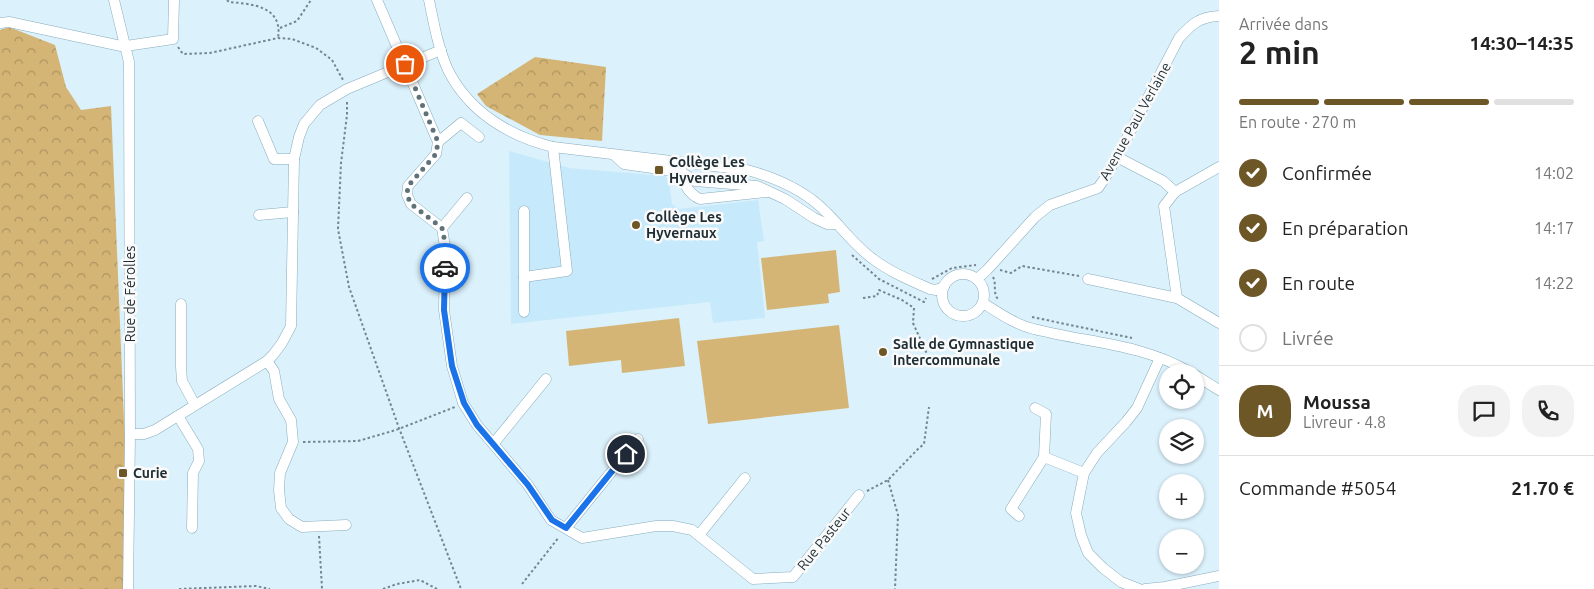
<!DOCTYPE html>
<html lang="fr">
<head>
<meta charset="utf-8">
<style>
	:root { --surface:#fff; --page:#f2f2f2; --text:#222; --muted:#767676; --line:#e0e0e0; --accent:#6e5727 }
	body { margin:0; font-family:Ubuntu,sans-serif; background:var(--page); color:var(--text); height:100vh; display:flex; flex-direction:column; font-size:19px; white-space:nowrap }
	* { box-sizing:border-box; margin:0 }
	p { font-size:16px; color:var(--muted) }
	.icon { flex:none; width:28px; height:28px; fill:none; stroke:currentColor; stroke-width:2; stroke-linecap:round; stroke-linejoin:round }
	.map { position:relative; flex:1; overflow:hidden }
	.panel { display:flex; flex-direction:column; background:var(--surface); width:375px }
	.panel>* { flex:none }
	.controls { position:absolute; left:1159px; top:364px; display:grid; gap:10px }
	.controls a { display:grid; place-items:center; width:45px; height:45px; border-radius:50%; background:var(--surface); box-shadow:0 1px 4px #0004; font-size:25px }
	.pin { position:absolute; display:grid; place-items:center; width:42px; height:42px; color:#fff; margin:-21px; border:2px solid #fff; border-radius:50%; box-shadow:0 1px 5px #0007 }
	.courier { position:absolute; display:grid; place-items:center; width:50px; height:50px; margin:-25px; border:4px solid #1a73e8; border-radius:50%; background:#fff; color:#222; box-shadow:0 1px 6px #0007 }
	.overview em { font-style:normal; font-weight:700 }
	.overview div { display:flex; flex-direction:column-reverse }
	.overview { display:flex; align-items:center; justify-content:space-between; height:85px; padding:0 20px }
	h1 { font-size:32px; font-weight:700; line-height:38px }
	.bar { display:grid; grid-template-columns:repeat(4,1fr); gap:8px 5px; align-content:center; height:60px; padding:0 20px }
	.bar i { height:6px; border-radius:4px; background:var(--line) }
	.bar .current { background:var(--accent) }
	.bar p { grid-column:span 4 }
	.line { display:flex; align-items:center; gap:12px; padding:0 20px; border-top:1px solid var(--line) }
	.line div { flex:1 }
	.round { display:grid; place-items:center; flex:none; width:52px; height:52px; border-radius:20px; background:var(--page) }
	ol { padding:0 20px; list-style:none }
	li { display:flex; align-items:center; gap:15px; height:55px }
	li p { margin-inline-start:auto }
	li .icon { padding:5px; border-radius:50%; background:var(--accent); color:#fff; stroke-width:4 }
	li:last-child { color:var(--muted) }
	li i { width:28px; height:28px; border:2px solid var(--line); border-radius:50% }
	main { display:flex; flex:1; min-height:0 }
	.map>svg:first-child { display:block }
	.built { fill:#c6eafb }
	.forest { fill:url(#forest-crowns) }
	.pitch { fill:#d5b575 }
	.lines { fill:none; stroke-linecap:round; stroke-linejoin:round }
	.minor-casing { stroke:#88acbc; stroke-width:11 }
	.path { stroke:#74868e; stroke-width:2; stroke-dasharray:2.5 2.5; stroke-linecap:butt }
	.minor { stroke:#fff; stroke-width:10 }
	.done { stroke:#607279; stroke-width:5; stroke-dasharray:0 9 }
	.route { stroke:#1a73e8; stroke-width:6 }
	.poi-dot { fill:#6e5727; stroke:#fafafa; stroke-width:2 }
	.labels { text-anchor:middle; stroke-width:5; stroke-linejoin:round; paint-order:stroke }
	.street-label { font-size:14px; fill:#1e2d33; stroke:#fafafa }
	.poi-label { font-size:14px; font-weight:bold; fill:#1e2d33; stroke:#fafafa; text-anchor:start }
</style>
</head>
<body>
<main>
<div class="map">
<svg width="1219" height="589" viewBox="0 0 1219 589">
	<defs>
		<pattern id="forest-crowns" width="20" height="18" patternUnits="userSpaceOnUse" patternTransform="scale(1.25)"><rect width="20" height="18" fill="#d5b575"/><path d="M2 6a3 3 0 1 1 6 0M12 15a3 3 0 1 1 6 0" fill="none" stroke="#ac9461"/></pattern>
	</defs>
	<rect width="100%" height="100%" fill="#dbf1fc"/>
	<path class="built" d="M 509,151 L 569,168 L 665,176 L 669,181 L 672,204 L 679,209 L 758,200 L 764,241 L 757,242 L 765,318 L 713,323 L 710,302 L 511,324 Z"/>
	<g class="forest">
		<path d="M 9,27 L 55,45 L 66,87 L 81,110 L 111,106 L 131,589 L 0,589 L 0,30 Z"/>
		<path d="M 535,57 L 606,67 L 602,141 L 540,135 L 486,106 L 477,94 Z"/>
	</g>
	<g class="pitch">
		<path d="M 836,250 L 840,292 L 828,294 L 829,303 L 767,310 L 761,258 Z"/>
		<path d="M 679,318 L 685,366 L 622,373 L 621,360 L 569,366 L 566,331 Z"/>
		<path d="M 839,325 L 849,408 L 708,424 L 697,341 Z"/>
	</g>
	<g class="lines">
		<g class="minor-casing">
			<g id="minor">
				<path d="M 114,0 L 129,62 L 130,434 L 128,589"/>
				<path d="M 377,0 L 438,142 L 436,154 L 408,186 L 407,195 L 411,204 L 442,228 L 445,247 L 444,310 L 452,366 L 463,403 L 477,425 L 528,485 L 551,520 L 582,538 L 656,526 L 673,526 L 692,530 L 753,579 L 793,577 L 859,495"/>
				<path d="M 429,0 C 434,24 438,48 448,70 C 469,112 509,136 553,147 L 747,170 C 777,178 805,190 827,213 C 842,228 855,246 873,259 C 890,272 910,280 930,289 L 936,290 L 944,287"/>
				<path d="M 0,23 L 9,22 L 121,46 L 126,46 L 173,39 L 174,0"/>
				<path d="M 258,121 L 274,159 L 294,159"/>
				<path d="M 438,142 L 461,123 L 479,137"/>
				<path d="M 614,155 L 624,164 L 681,172 L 695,181 L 757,186 L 785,199 L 814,218 L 827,224 L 837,224"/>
				<path d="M 1117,157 L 1163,181 L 1175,192"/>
				<path d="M 1219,167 L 1175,192 L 1164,206 L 1177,298 L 1219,323"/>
				<path d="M 681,169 C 682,181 688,194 700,199 L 767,192"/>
				<path d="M 259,215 L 293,212"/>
				<path d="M 442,228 L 467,198"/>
				<circle cx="963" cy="295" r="21"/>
				<path d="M 524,277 L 567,271 L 553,147"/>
				<path d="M 977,279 L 987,270 L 1035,217 L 1050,205 L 1098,188 L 1105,178 L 1117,157 L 1179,38 C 1192,24 1199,17 1219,16"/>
				<path d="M 1088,279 L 1177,298"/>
				<path d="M 983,303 C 999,313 1016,325 1034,329 C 1088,343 1140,343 1190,372"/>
				<path d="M 181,304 L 181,367 L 182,381 L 195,405"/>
				<path d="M 524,312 L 524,211"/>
				<path d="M 267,361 L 274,371 L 279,399 L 291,420 L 293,442 L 280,473 L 279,490 L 281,508 L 289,519 L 302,527 L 346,525"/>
				<path d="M 1195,375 L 1219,390"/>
				<path d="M 1035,408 L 1046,414 L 1044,457"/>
				<path d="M 178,416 L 198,449 L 199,461 L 193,473 L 192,528"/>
				<path d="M 130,434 L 144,434 L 155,430 L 267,361 L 273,355 L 282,343 L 291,326 L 294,159 L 299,137 L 304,124 L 320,105 L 347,89 L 441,50"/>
				<path d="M 494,443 L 546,379"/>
				<path d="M 1019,516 L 1011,509 L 1044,457 L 1084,473"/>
				<path d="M 566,528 L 638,439"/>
				<path d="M 699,535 L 745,478"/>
				<path d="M 1139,589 L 1121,582 L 1103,568 L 1088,553 L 1081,535 L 1076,513 L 1084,473 L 1097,453 L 1126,422 L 1137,408 L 1160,358"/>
				<path d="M 1145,589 L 1165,587 L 1219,576"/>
			</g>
		</g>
		<g class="path">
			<path d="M 227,0 L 229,2 C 252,4 283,6 278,38"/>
			<path d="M 280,28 L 297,21 L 311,0"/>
			<path d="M 178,47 L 183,54 L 210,53 L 278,38 L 292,39 L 316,48 L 332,60 L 343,80"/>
			<path d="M 347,102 L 347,115 L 341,163 L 338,229 L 349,287 L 399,428 L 461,589"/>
			<path d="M 852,255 L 879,279 L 924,302 L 926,298"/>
			<path d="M 1000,270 L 1011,273 L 1022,266 L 1079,276"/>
			<path d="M 993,277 C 997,284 992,294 999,300"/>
			<path d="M 932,279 L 952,268 L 976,265"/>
			<path d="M 863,298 L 877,296 L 879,290 L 902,300 L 914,308 L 913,323 L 927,354"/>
			<path d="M 1032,317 L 1132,338"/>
			<path d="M 303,442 L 358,441 L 396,430 L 455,407"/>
			<path d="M 888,480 L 898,515 L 895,589"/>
			<path d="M 867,491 L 888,480 L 918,449 L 924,444 L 929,407"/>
			<path d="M 319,536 L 322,589"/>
			<path d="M 522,584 L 559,537"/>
			<path d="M 179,589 L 256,586 L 270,589"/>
			<path d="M 383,589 L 397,584 L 420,580 L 437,589"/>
		</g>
		<use href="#minor" class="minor"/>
	</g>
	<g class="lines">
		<path class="done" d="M 405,64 L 438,142 L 436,154 L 408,186 L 407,195 L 411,204 L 442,228 L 446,247 L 445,268"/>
		<path class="route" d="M 445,268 L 444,310 L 452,366 L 464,403 L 477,425 L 528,485 L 552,520 L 566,528 L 626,454"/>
	</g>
	<g class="poi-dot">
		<rect x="654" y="165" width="10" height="10" rx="2.5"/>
		<circle cx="636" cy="225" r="5"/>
		<circle cx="883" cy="352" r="5"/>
		<rect x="118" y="468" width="10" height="10" rx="2.5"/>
	</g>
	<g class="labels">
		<g class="street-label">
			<text transform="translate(1135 121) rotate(-61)" y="5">Avenue Paul Verlaine</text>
			<text transform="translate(130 294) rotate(-90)" y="5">Rue de Férolles</text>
			<text transform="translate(824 539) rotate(-51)" y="5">Rue Pasteur</text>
		</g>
		<g class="poi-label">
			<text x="669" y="167">Collège Les<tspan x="669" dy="16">Hyverneaux</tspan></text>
			<text x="646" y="222">Collège Les<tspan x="646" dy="16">Hyvernaux</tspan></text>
			<text x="893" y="349">Salle de Gymnastique<tspan x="893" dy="16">Intercommunale</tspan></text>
			<text x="133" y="478">Curie</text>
		</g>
	</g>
</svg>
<div class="controls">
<a><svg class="icon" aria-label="locate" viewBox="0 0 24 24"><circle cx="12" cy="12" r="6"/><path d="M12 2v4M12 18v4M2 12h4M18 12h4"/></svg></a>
<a><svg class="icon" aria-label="layers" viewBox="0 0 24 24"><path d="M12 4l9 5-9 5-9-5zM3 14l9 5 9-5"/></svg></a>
<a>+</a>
<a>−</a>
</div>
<div class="pin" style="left:405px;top:64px;background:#ea580c"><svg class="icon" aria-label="bag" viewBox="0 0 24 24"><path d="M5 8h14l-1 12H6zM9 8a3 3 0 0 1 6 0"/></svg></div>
<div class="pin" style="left:626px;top:454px;background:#1f2937"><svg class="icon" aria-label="home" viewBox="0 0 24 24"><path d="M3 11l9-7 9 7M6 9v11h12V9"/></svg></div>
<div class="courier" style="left:445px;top:268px"><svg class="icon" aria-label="car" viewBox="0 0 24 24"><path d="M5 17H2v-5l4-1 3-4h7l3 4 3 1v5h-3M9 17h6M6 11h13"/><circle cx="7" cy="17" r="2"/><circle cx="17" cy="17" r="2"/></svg></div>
</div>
<section class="panel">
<div class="overview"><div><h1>2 min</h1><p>Arrivée dans</p></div><em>14:30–14:35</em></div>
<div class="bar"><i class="current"></i><i class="current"></i><i class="current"></i><i></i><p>En route · 270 m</p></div>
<ol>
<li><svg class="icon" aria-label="check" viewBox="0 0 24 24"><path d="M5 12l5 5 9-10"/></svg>Confirmée<p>14:02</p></li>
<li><svg class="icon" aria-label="check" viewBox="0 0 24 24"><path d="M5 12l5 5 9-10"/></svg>En préparation<p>14:17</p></li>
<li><svg class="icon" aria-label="check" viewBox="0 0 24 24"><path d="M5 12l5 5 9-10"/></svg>En route<p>14:22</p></li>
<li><i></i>Livrée</li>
</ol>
<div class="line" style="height:90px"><b class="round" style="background:var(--accent);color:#fff">M</b><div><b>Moussa</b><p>Livreur · 4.8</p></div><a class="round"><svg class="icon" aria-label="chat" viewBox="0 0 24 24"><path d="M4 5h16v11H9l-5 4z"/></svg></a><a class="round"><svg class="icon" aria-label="phone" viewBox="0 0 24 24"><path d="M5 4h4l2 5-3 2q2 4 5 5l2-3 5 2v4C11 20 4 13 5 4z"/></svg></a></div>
<div class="line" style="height:65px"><div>Commande #5054</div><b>21.70 €</b></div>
</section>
</main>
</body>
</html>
